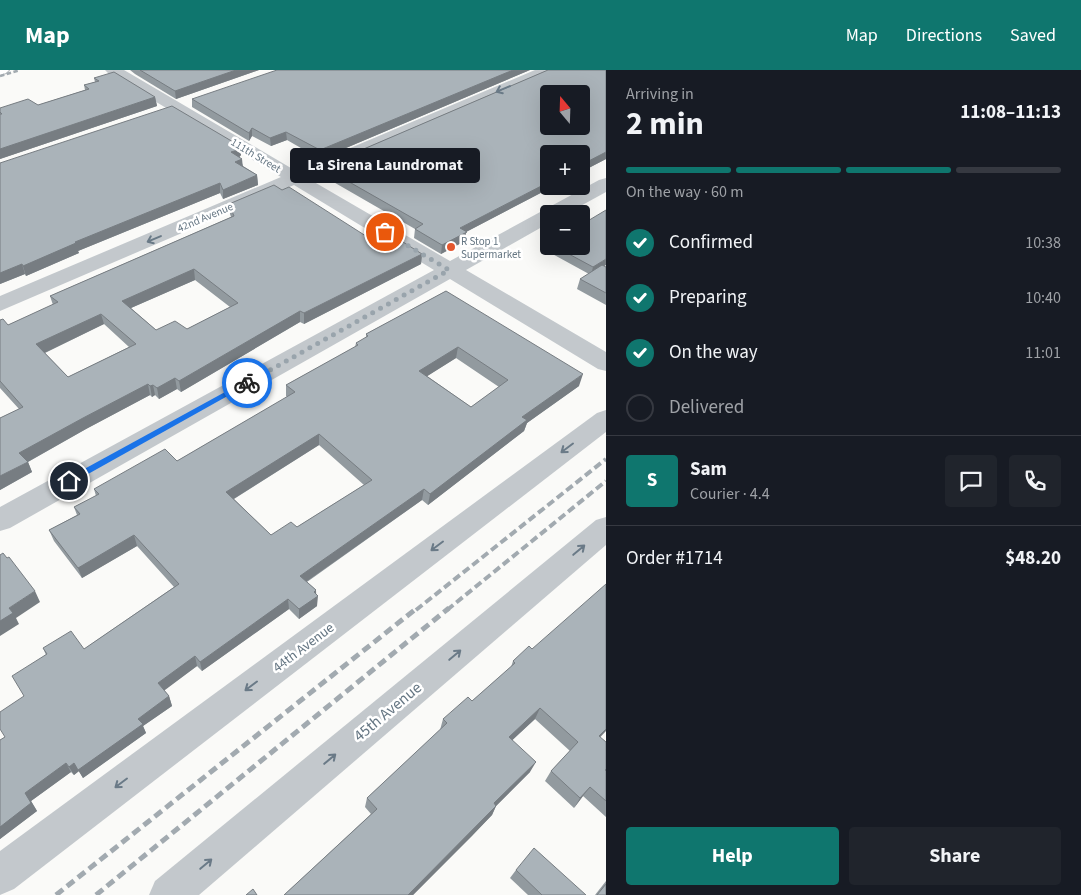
<!DOCTYPE html>
<html lang="en">
<head>
<meta charset="utf-8">
<style>
	:root { --surface:#171b24; --page:#20242c; --text:#f1f3f6; --muted:#9ea1a6; --line:#363941; --accent:#0f766e }
	body { margin:0; font-family:"Source Sans 3",sans-serif; background:var(--page); color:var(--text); height:100vh; display:flex; flex-direction:column; font-size:19px; white-space:nowrap }
	* { box-sizing:border-box; margin:0 }
	p { font-size:16px; color:var(--muted) }
	.icon { flex:none; width:28px; height:28px; fill:none; stroke:currentColor; stroke-width:2; stroke-linecap:round; stroke-linejoin:round }
	.map { position:relative; flex:1; overflow:hidden }
	.panel { display:flex; flex-direction:column; background:var(--surface); width:475px }
	.panel>* { flex:none }
	.needle { width:32px; rotate:341deg }
	.tools { position:absolute; left:540px; top:15px; display:grid; gap:10px }
	.tools a { display:grid; place-items:center; width:50px; height:50px; border-radius:5px; background:var(--surface); box-shadow:0 5px 20px #0002; font-size:25px }
	.pin { position:absolute; display:grid; place-items:center; width:42px; height:42px; color:#fff; margin:-21px; border:2px solid #fff; border-radius:50%; box-shadow:0 1px 5px #0007 }
	.courier { position:absolute; display:grid; place-items:center; width:50px; height:50px; margin:-25px; border:4px solid #1a73e8; border-radius:50%; background:#fff; color:#222; box-shadow:0 1px 6px #0007 }
	.bubble { position:absolute; height:35px; border-radius:5px; background:var(--surface); box-shadow:0 5px 20px #0002; font-size:16px; font-weight:700; line-height:35px; text-align:center }
	.summary em { font-style:normal; font-weight:700 }
	.summary div { display:flex; flex-direction:column-reverse }
	.summary { display:flex; align-items:center; justify-content:space-between; height:85px; padding:0 20px }
	h1 { font-size:32px; font-weight:700; line-height:38px }
	.bar { display:grid; grid-template-columns:repeat(4,1fr); gap:8px 5px; align-content:center; height:60px; padding:0 20px }
	.bar i { height:6px; border-radius:4px; background:var(--line) }
	.bar .current { background:var(--accent) }
	.bar p { grid-column:span 4 }
	.line { display:flex; align-items:center; gap:12px; padding:0 20px; border-top:1px solid var(--line) }
	.line div { flex:1 }
	.round { display:grid; place-items:center; flex:none; width:52px; height:52px; border-radius:5px; background:var(--page) }
	ol { padding:0 20px; list-style:none }
	li { display:flex; align-items:center; gap:15px; height:55px }
	li p { margin-inline-start:auto }
	li .icon { padding:5px; border-radius:50%; background:var(--accent); color:#fff; stroke-width:4 }
	li:last-child { color:var(--muted) }
	li i { width:28px; height:28px; border:2px solid var(--line); border-radius:50% }
	.cta { display:flex; gap:10px; margin-top:auto; padding:10px 20px }
	.cta a { flex:1; height:58px; border-radius:5px; background:var(--accent); color:#fff; font-size:20px; font-weight:700; line-height:58px; text-align:center }
	.cta a+a { background:var(--page); color:var(--text) }
	header { display:flex; align-items:center; gap:30px; box-sizing:border-box; height:70px; padding:0 25px; background:var(--accent); color:#fff }
	header strong { font-size:24px }
	nav { display:flex; gap:28px; margin-inline-start:auto; font-size:18px }
	main { display:flex; flex:1; min-height:0 }
	.map>svg:first-child { display:block }
	.lines { fill:none; stroke-linecap:round; stroke-linejoin:round }
	.major-casing { stroke:#b5babe; stroke-width:2 }
	.minor { fill:#c3c8cc; fill-rule:evenodd }
	.major { fill:#fff; fill-rule:evenodd }
	.rail-far2 { stroke:#a2aab0; stroke-width:2.5; stroke-dasharray:4.5 2.5; stroke-linecap:butt }
	.rail-far1 { stroke:#a2aab0; stroke-width:4; stroke-dasharray:8 4; stroke-linecap:butt }
	.rail { stroke:#a2aab0; stroke-width:5; stroke-dasharray:9 5; stroke-linecap:butt }
	.wall { fill:#929a9f; fill-rule:evenodd }
	.shaded-wall { fill:#777d82 }
	.building { fill:#aab3b9; stroke:#777d82; fill-rule:evenodd }
	.oneway { stroke:#6a7a87 }
	.route { fill:#1a73e8 }
	.done { stroke:#99a4ac; stroke-width:5; stroke-dasharray:0 9 }
	.poi-dot { fill:#e4572e; stroke:#fff; stroke-width:2 }
	.labels { text-anchor:middle; stroke-width:5; stroke-linejoin:round; paint-order:stroke }
	.far-street-label { font-size:11px; fill:#657683; stroke:#fff }
	.far-poi-label { font-size:11px; fill:#657683; stroke:#fff; text-anchor:start }
	.street-label { font-size:14px; fill:#657683; stroke:#fff }
	.near-street-label { font-size:16px; fill:#657683; stroke:#fff }
</style>
</head>
<body>
<header>
<strong>Map</strong>
<nav><a>Map</a><a>Directions</a><a>Saved</a></nav>
</header>
<main>
<div class="map">
<svg width="606" height="825" viewBox="0 0 606 825">
	<rect width="100%" height="100%" fill="#fafaf8"/>
	<g class="lines">
		<g class="major-casing">
			<path id="major" d="M 0,0 L 9,0 L 6,3 L 0,5 Z"/>
		</g>
		<g class="minor">
			<path d="M 105,0 L 124,0 L 296,101 L 535,0 L 556,0 L 553,3 L 309,109 L 450,191 L 599,110 L 606,108 L 606,122 L 566,144 L 549,144 L 549,153 L 466,200 L 606,282 L 606,301 L 598,299 L 450,209 L 10,458 L 0,461 L 0,437 L 434,200 L 294,115 L 0,241 L 0,226 L 281,107 L 108,3 Z"/>
			<path d="M 606,340 L 606,362 L 14,819 L 0,825 L 0,781 L 597,343 Z"/>
			<path d="M 606,447 L 606,475 L 199,825 L 149,825 L 155,811 L 596,450 Z"/>
		</g>
		<use href="#major" class="major"/>
		<path class="rail-far2" d="M 0,6 L 20,0"/>
		<g class="rail-far1">
			<path d="M 416,540 L 606,389"/>
			<path d="M 447,540 L 606,411"/>
		</g>
		<g class="rail">
			<path d="M 56,825 L 417,538"/>
			<path d="M 96,825 L 449,538"/>
		</g>
	</g>
	<g class="wall">
		<path d="M 130,0 L 259,0 L 176,29 L 135,4 Z"/>
		<path d="M 530,0 L 320,89 L 287,70 L 271,76 L 252,66 L 249,71 L 192,37 L 192,29 Z"/>
		<path d="M 548,0 L 606,0 L 606,89 L 581,102 L 581,84 L 549,84 L 549,116 L 554,116 L 466,162 L 465,171 L 441,184 L 414,168 L 415,159 L 330,110 L 330,101 L 337,98 L 338,90 ZM 549,24 L 581,24 L 581,56 L 549,56 Z"/>
		<path d="M 94,8 L 155,27 L 157,36 L 0,89 L 0,38 L 38,35 L 85,20 L 84,15 L 95,12 Z"/>
		<path d="M 240,76 L 241,85 L 239,87 L 243,96 L 257,105 L 258,115 L 223,129 L 220,123 L 78,181 L 79,183 L 26,206 L 25,204 L 0,214 L 0,93 Z"/>
		<path d="M 229,134 L 380,175 L 422,184 L 421,194 L 304,254 L 300,252 L 181,322 L 177,319 L 159,329 L 155,325 L 152,327 L 150,325 L 86,359 L 28,392 L 32,402 L 0,420 L 0,348 L 19,339 L 0,318 L 0,250 L 8,255 L 53,235 L 50,226 L 231,147 L 230,144 ZM 195,210 L 230,237 L 187,259 L 156,260 L 131,238 ZM 104,254 L 129,277 L 68,307 L 45,283 Z"/>
		<path d="M 549,174 L 549,176 L 581,176 L 606,197 L 606,235 L 577,219 L 580,209 L 589,204 L 547,181 Z"/>
		<path d="M 446,221 L 579,316 L 527,353 L 524,361 L 428,435 L 422,430 L 307,512 L 316,520 L 317,536 L 299,549 L 289,539 L 202,601 L 197,596 L 164,620 L 169,626 L 172,636 L 143,656 L 146,663 L 83,708 L 79,701 L 74,705 L 71,702 L 31,731 L 37,741 L 0,769 L 0,670 L 5,667 L 46,585 L 43,578 L 84,579 L 174,517 L 137,476 L 82,508 L 54,471 L 49,460 L 77,445 L 74,437 L 96,426 L 94,419 L 177,391 L 287,327 L 286,326 L 286,315 L 355,277 L 356,273 L 366,268 L 366,264 ZM 456,288 L 499,317 L 471,337 L 427,306 ZM 319,375 L 364,415 L 297,457 L 271,465 L 234,429 Z"/>
		<path d="M 513,591 L 600,667 L 606,701 L 606,747 L 583,726 L 574,738 L 545,711 L 551,701 L 570,681 L 535,649 L 512,670 L 530,702 L 496,736 L 492,745 L 413,825 L 284,825 L 371,744 L 365,737 L 367,728 L 440,660 L 443,649 L 472,631 L 511,597 Z"/>
		<path d="M 516,800 L 586,825 L 528,825 L 510,808 Z"/>
		<path d="M 606,811 L 606,825 L 595,825 Z"/>
	</g>
	<g class="shaded-wall">
		<path d="M 236,0 L 259,0 L 176,29 L 175,21 Z"/>
		<path d="M 513,0 L 530,0 L 320,89 L 320,80 Z"/>
		<path d="M 155,27 L 157,36 L 0,89 L 0,79 Z"/>
		<path d="M 252,58 L 252,66 L 249,71 L 249,63 Z"/>
		<path d="M 286,62 L 287,70 L 271,76 L 270,68 Z"/>
		<path d="M 240,76 L 241,85 L 238,89 L 231,82 Z"/>
		<path d="M 606,82 L 606,89 L 581,102 L 581,95 Z"/>
		<path d="M 242,89 L 243,98 L 235,92 Z"/>
		<path d="M 257,105 L 258,115 L 223,129 L 223,120 Z"/>
		<path d="M 549,112 L 549,116 L 554,116 L 466,162 L 465,171 L 441,184 L 442,175 L 460,158 Z"/>
		<path d="M 220,113 L 220,123 L 78,181 L 79,183 L 26,206 L 23,196 L 75,172 Z"/>
		<path d="M 422,184 L 421,194 L 304,254 L 304,243 Z"/>
		<path d="M 606,189 L 606,195 L 591,205 L 593,197 Z"/>
		<path d="M 22,194 L 25,204 L 0,214 L 0,203 Z"/>
		<path d="M 194,199 L 195,210 L 124,241 L 122,231 Z"/>
		<path d="M 300,241 L 300,252 L 181,322 L 179,311 Z"/>
		<path d="M 101,244 L 104,254 L 40,285 L 36,274 Z"/>
		<path d="M 458,277 L 456,288 L 418,312 L 419,301 Z"/>
		<path d="M 583,304 L 579,316 L 527,353 L 524,361 L 428,435 L 430,424 L 522,347 Z"/>
		<path d="M 175,308 L 177,319 L 159,329 L 157,318 Z"/>
		<path d="M 148,314 L 150,325 L 86,359 L 24,394 L 19,383 L 83,348 Z"/>
		<path d="M 153,315 L 155,325 L 152,327 L 150,316 Z"/>
		<path d="M 319,364 L 319,375 L 227,433 L 226,422 Z"/>
		<path d="M 28,392 L 32,402 L 0,420 L 0,406 Z"/>
		<path d="M 424,419 L 422,430 L 300,516 L 300,506 Z"/>
		<path d="M 134,465 L 137,476 L 82,508 L 78,498 Z"/>
		<path d="M 316,520 L 316,527 L 318,526 L 317,536 L 299,549 L 299,539 L 314,522 Z"/>
		<path d="M 35,521 L 40,532 L 16,548 L 19,554 L 0,566 L 0,551 L 9,538 Z"/>
		<path d="M 288,529 L 289,539 L 202,601 L 200,592 Z"/>
		<path d="M 195,586 L 197,596 L 161,623 L 158,613 Z"/>
		<path d="M 169,626 L 172,636 L 143,656 L 146,663 L 83,708 L 78,700 L 138,649 Z"/>
		<path d="M 540,638 L 535,649 L 505,677 L 509,667 Z"/>
		<path d="M 606,659 L 606,661 L 592,676 L 599,666 Z"/>
		<path d="M 536,692 L 530,702 L 496,736 L 492,745 L 472,766 L 413,825 L 408,825 L 494,733 Z"/>
		<path d="M 66,693 L 71,702 L 31,731 L 37,741 L 0,769 L 0,757 L 25,723 Z"/>
		<path d="M 74,693 L 79,701 L 74,705 L 69,697 Z"/>
		<path d="M 590,717 L 583,726 L 574,738 L 580,728 Z"/>
	</g>
	<g class="building">
		<path d="M 140,0 L 236,0 L 175,21 Z"/>
		<path d="M 277,0 L 513,0 L 320,80 L 286,62 L 270,68 L 252,58 L 249,63 L 192,29 Z"/>
		<path d="M 548,0 L 606,0 L 606,82 L 581,95 L 581,84 L 549,84 L 549,112 L 460,158 L 467,162 L 442,175 L 415,159 L 423,154 L 330,101 L 346,95 L 338,90 ZM 549,24 L 581,24 L 581,56 L 549,56 Z"/>
		<path d="M 114,2 L 155,27 L 0,79 L 0,44 L 2,44 L 0,42 L 0,38 L 28,29 L 38,35 L 89,19 L 84,15 L 99,11 L 94,8 Z"/>
		<path d="M 172,36 L 240,76 L 238,80 L 231,82 L 242,89 L 235,92 L 257,105 L 223,120 L 220,113 L 75,172 L 76,173 L 23,196 L 22,194 L 0,203 L 0,93 Z"/>
		<path d="M 274,115 L 282,120 L 289,117 L 380,175 L 395,167 L 422,184 L 304,243 L 300,241 L 179,311 L 175,308 L 157,318 L 153,315 L 150,316 L 148,314 L 83,348 L 19,383 L 28,392 L 0,406 L 0,348 L 23,337 L 0,311 L 0,250 L 3,249 L 8,255 L 58,232 L 50,226 L 234,146 L 229,134 ZM 194,199 L 238,233 L 187,259 L 175,251 L 156,260 L 122,231 ZM 101,244 L 136,274 L 68,307 L 36,274 Z"/>
		<path d="M 606,140 L 606,189 L 593,197 L 554,176 L 581,176 L 581,155 Z"/>
		<path d="M 602,195 L 606,197 L 606,223 L 580,209 Z"/>
		<path d="M 446,221 L 583,304 L 522,347 L 527,350 L 430,424 L 424,419 L 300,506 L 316,520 L 314,522 L 318,526 L 299,539 L 288,529 L 200,592 L 195,586 L 158,613 L 169,626 L 138,649 L 143,654 L 78,700 L 74,693 L 69,697 L 66,693 L 25,723 L 31,733 L 0,757 L 0,670 L 5,667 L 0,659 L 0,642 L 24,626 L 12,606 L 47,584 L 43,578 L 71,561 L 84,579 L 179,514 L 134,465 L 78,498 L 49,460 L 80,444 L 74,437 L 99,424 L 94,419 L 165,379 L 177,391 L 295,322 L 286,315 L 358,275 L 356,273 L 368,266 L 366,264 ZM 458,277 L 508,310 L 471,337 L 419,301 ZM 319,364 L 372,410 L 297,457 L 291,452 L 271,465 L 226,422 Z"/>
		<path d="M 3,483 L 7,488 L 9,487 L 35,521 L 9,538 L 13,543 L 0,551 L 0,485 Z"/>
		<path d="M 606,514 L 606,659 L 599,666 L 606,672 L 606,699 L 605,700 L 606,701 L 606,731 L 590,717 L 580,728 L 551,701 L 578,672 L 540,638 L 509,667 L 536,692 L 494,733 L 496,736 L 408,825 L 284,825 L 377,739 L 367,728 L 447,653 L 443,649 L 468,627 L 472,631 L 515,593 L 513,591 L 529,576 L 532,579 Z"/>
		<path d="M 534,778 L 586,825 L 542,825 L 516,800 Z"/>
		<path d="M 606,814 L 606,825 L 597,825 Z"/>
		<path d="M 253,819 L 257,825 L 246,825 Z"/>
	</g>
	<defs><path id="oneway-shaft" d="M-6 0H5M1.5-3L5.5 0L1.5 3" fill="none" stroke-width="1.6" stroke-linecap="round" stroke-linejoin="round" transform="scale(1.25)"/></defs>
	<g class="oneway">
		<use href="#oneway-shaft" transform="translate(503 19) rotate(157)"/>
		<use href="#oneway-shaft" transform="translate(154 169) rotate(157)"/>
		<use href="#oneway-shaft" transform="translate(567 378) rotate(143)"/>
		<use href="#oneway-shaft" transform="translate(437 476) rotate(143)"/>
		<use href="#oneway-shaft" transform="translate(579 480) rotate(-40)"/>
		<use href="#oneway-shaft" transform="translate(455 585) rotate(-40)"/>
		<use href="#oneway-shaft" transform="translate(251 616) rotate(143)"/>
		<use href="#oneway-shaft" transform="translate(330 689) rotate(-40)"/>
		<use href="#oneway-shaft" transform="translate(121 713) rotate(143)"/>
		<use href="#oneway-shaft" transform="translate(206 794) rotate(-40)"/>
	</g>
	<path class="route" d="M 247,310 L 249,311 L 249,314 L 72,413 L 66,413 L 66,409 Z"/>
	<g class="lines">
		<path class="done" d="M 247,313 L 449,200 L 385,162"/>
	</g>
	<circle class="poi-dot" cx="451" cy="177" r="5"/>
	<g class="labels">
		<g class="far-street-label">
			<text transform="translate(256 85) rotate(31)" y="4">111th Street</text>
			<text transform="translate(205 147) rotate(-23)" y="4">42nd Avenue</text>
		</g>
		<g class="far-poi-label">
			<text x="461" y="175">R Stop 1<tspan x="461" dy="13">Supermarket</tspan></text>
		</g>
		<g class="street-label">
			<text transform="translate(303 577) rotate(-37)" y="5">44th Avenue</text>
		</g>
		<g class="near-street-label">
			<text transform="translate(387 641) rotate(-40)" y="6">45th Avenue</text>
		</g>
	</g>
</svg>
<div class="tools">
<a><svg class="needle" viewBox="-14 -14 28 28"><path d="M0-13l5 13h-10z" fill="#e53935"/><path d="M0 13l5-13h-10z" fill="#9ea1a6"/></svg></a>
<a>+</a>
<a>−</a>
</div>
<div class="pin" style="left:385px;top:162px;background:#ea580c"><svg class="icon" aria-label="bag" viewBox="0 0 24 24"><path d="M5 8h14l-1 12H6zM9 8a3 3 0 0 1 6 0"/></svg></div>
<div class="pin" style="left:69px;top:411px;background:#1f2937"><svg class="icon" aria-label="home" viewBox="0 0 24 24"><path d="M3 11l9-7 9 7M6 9v11h12V9"/></svg></div>
<div class="courier" style="left:247px;top:313px"><svg class="icon" aria-label="bike" viewBox="0 0 24 24"><circle cx="6" cy="16" r="4"/><circle cx="18" cy="16" r="4"/><path d="M6 16l4-8h5l3 8M10 8l3 8H6M13 5h3"/></svg></div>
<div class="bubble" style="left:290px;top:78px;width:190px">La Sirena Laundromat</div>
</div>
<section class="panel">
<div class="summary"><div><h1>2 min</h1><p>Arriving in</p></div><em>11:08–11:13</em></div>
<div class="bar"><i class="current"></i><i class="current"></i><i class="current"></i><i></i><p>On the way · 60 m</p></div>
<ol>
<li><svg class="icon" aria-label="check" viewBox="0 0 24 24"><path d="M5 12l5 5 9-10"/></svg>Confirmed<p>10:38</p></li>
<li><svg class="icon" aria-label="check" viewBox="0 0 24 24"><path d="M5 12l5 5 9-10"/></svg>Preparing<p>10:40</p></li>
<li><svg class="icon" aria-label="check" viewBox="0 0 24 24"><path d="M5 12l5 5 9-10"/></svg>On the way<p>11:01</p></li>
<li><i></i>Delivered</li>
</ol>
<div class="line" style="height:90px"><b class="round" style="background:var(--accent);color:#fff">S</b><div><b>Sam</b><p>Courier · 4.4</p></div><a class="round"><svg class="icon" aria-label="chat" viewBox="0 0 24 24"><path d="M4 5h16v11H9l-5 4z"/></svg></a><a class="round"><svg class="icon" aria-label="phone" viewBox="0 0 24 24"><path d="M5 4h4l2 5-3 2q2 4 5 5l2-3 5 2v4C11 20 4 13 5 4z"/></svg></a></div>
<div class="line" style="height:65px"><div>Order #1714</div><b>$48.20</b></div>
<div class="cta"><a>Help</a><a>Share</a></div>
</section>
</main>
</body>
</html>
